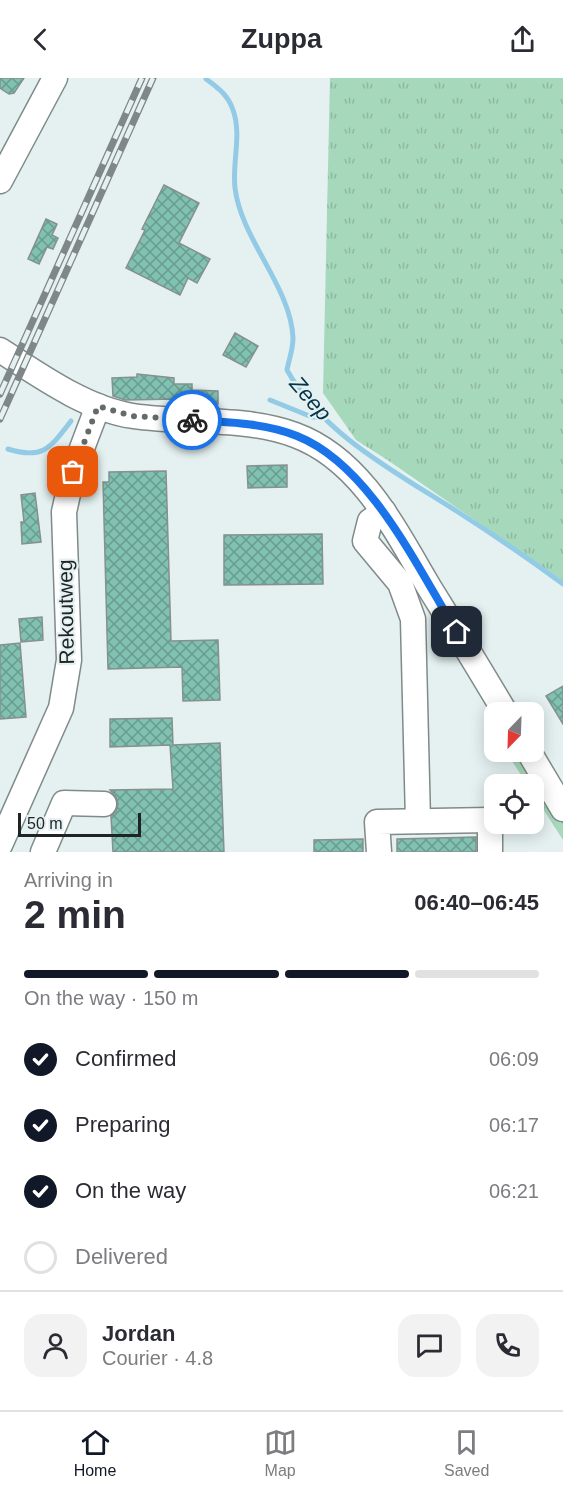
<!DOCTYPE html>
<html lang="en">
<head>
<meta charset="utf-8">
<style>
	:root { --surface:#fff; --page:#f2f2f3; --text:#2b2b33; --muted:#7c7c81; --line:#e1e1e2; --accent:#111827 }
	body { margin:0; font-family:Arial,sans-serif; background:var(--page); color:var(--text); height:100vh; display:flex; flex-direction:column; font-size:22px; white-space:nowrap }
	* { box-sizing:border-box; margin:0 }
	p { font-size:20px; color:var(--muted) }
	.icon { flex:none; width:33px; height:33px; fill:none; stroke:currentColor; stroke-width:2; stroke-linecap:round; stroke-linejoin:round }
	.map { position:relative; height:774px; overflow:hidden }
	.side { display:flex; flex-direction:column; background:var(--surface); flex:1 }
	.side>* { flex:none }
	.needle { width:39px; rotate:203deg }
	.fabs { position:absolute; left:484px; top:624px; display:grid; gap:12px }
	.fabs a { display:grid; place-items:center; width:60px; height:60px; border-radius:12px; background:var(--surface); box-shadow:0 3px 15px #0003; font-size:30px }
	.scale { position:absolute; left:18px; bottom:15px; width:123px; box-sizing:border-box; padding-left:6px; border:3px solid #1f2323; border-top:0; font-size:16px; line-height:21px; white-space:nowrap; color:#1f2323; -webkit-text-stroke:4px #e5f1f1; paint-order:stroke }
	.pin { position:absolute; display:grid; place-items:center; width:51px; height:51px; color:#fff; margin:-26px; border-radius:12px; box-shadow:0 3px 9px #0006 }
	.courier { position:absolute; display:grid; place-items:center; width:60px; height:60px; margin:-30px; border:4px solid #1a73e8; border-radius:50%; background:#fff; color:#222; box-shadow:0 2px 8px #0007 }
	.overview em { font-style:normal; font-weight:700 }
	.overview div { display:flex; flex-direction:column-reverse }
	.overview { display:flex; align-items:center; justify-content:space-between; height:102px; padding:0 24px }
	h1 { font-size:39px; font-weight:700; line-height:45px }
	.bar { display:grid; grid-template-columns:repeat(4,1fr); gap:9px 6px; align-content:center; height:72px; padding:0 24px }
	.bar i { height:8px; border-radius:4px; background:var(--line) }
	.bar .on { background:var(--accent) }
	.bar p { grid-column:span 4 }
	.line { display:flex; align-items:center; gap:15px; padding:0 24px; border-top:2px solid var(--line) }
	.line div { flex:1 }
	.round { display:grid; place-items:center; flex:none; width:63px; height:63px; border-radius:18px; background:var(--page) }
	ol { padding:0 24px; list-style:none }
	li { display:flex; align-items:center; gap:18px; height:66px }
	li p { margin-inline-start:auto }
	li .icon { padding:6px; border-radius:50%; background:var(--accent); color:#fff; stroke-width:4 }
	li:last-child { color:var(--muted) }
	li i { width:33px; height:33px; border:3px solid var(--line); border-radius:50% }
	header { display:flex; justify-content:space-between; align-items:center; height:78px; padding:0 24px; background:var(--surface); font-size:27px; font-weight:700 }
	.tabs { display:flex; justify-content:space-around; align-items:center; height:84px; border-top:2px solid var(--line); background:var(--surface); font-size:16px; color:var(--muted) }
	.tabs a { display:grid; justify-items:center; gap:3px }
	.tabs .on { color:var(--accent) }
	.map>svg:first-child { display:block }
	.grass { fill:url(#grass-tufts) }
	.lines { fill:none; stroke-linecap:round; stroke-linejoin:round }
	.stream { stroke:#93cbe7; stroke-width:5 }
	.building { fill:url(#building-cross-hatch); stroke:#86908e; stroke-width:1.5 }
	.minor-casing { stroke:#7f8a89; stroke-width:27 }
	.minor { stroke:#fff; stroke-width:24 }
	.rail-casing { stroke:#7f8787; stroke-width:7 }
	.rail { stroke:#e5f1f1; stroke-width:4.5; stroke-dasharray:14; stroke-linecap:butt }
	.done { stroke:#646b6b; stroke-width:6; stroke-dasharray:0 10.8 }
	.route { stroke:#1a73e8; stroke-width:8 }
	.labels { text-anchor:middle; stroke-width:4.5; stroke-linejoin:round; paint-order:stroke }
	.street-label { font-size:21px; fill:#1f2323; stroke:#e5f1f1 }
	.water-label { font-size:22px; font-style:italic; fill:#033448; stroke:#e5f1f1 }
</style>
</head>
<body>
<header><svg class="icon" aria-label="back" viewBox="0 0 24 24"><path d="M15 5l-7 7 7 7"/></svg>Zuppa<svg class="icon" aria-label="share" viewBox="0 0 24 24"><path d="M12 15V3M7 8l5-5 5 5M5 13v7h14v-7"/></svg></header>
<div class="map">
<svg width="563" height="774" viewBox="0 0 563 774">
	<defs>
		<pattern id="grass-tufts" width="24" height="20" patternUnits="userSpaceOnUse" patternTransform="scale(1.5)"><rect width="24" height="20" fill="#a6d8bb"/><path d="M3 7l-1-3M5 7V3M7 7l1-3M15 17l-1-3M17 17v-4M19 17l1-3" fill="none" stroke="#8eb9a0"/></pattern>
		<pattern id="building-cross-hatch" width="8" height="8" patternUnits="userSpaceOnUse" patternTransform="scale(1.5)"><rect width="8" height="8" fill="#81c1b1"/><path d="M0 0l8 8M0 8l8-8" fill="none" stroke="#699c90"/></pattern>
	</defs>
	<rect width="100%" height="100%" fill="#e5f1f1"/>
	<g class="grass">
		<path d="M 330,0 L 563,0 L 563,503 L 386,381 L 356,362 L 323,315 Z"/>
		<path d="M 506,674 L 519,674 L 563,743 L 563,762 L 534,717 L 534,706 L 527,706 Z"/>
	</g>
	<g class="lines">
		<g class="stream">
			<path d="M 206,1 C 218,10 228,17 233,32 C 242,57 232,84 235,110 C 241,161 291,209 293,260 C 293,272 289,281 287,292 C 323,357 397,395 458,434 C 494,457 529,481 563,506"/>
			<path d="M 270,322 L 312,339 L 318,339 L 320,337"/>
			<path d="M 8,371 C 43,382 50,370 71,343"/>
		</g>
	</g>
	<g class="building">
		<path d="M 0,0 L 24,0 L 14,15 L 9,16 L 0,10 Z"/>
		<path d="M 164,107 L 199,125 L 179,165 L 210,181 L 197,205 L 188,200 L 180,217 L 126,190 L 145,152 L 142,151 Z"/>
		<path d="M 46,141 L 57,146 L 52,157 L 58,160 L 53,171 L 47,169 L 39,186 L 28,181 Z"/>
		<path d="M 235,255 L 258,268 L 246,289 L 223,277 Z"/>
		<path d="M 137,296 L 174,300 L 174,306 L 192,306 L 192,312 L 218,313 L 218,326 L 176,324 L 177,321 L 125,322 L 113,318 L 112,300 L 137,299 Z"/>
		<path d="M 287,387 L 287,409 L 248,410 L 247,388 Z"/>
		<path d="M 166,393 L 171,563 L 218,562 L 220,622 L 183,623 L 182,589 L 108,591 L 103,404 L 109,404 L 109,394 Z"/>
		<path d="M 35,415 L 41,464 L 22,466 L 21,444 L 24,444 L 21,417 Z"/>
		<path d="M 322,456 L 323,506 L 224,507 L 224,457 Z"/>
		<path d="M 42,539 L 43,562 L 21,564 L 19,541 Z"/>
		<path d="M 20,565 L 26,639 L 0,641 L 0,567 Z"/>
		<path d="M 563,608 L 563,646 L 546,618 Z"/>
		<path d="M 172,640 L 173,667 L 220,665 L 224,774 L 113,774 L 111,738 L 116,733 L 118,726 L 116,719 L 110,712 L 173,711 L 170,667 L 110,669 L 110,641 Z"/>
		<path d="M 476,759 L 476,774 L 397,774 L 397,761 Z"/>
		<path d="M 363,761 L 363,774 L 314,774 L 314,762 Z"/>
	</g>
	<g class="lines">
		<g class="minor-casing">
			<g id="minor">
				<path d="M 0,103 L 55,0"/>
				<path d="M 0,272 C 39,297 86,331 133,338 C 186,346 243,338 295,357 C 363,382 397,456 432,514 C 457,554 481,594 505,634"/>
				<path d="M 384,434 L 370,443 L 365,463 L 400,505 L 413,541 L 418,743"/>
				<path d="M 529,674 L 563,731"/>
				<path d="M 0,767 L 61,630 L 69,582 L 64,434 L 73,394 L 98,328"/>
				<path d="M 43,774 L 64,725 L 104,726"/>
				<path d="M 379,774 L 377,744 L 490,742 L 490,774"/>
			</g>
		</g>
		<use href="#minor" class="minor"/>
		<g class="rail-casing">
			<g id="rail">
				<path d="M 0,316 L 142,0"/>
				<path d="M 0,341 L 153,0"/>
			</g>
		</g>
		<use href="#rail" class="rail"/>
	</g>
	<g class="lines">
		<path class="done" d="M 73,394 L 98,328 L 132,338 L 192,342"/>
		<path class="route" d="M 192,342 C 226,344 265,345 297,358 C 370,387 417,489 457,554"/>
	</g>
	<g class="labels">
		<g class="street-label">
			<text transform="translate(66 534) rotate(-91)" y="7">Rekoutweg</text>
		</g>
		<g class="water-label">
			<text transform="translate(311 320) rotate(49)" y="8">Zeep</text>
		</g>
	</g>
</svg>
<div class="fabs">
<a><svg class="needle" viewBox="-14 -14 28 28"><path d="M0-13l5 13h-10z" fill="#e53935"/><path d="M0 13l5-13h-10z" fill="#7c7c81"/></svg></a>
<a><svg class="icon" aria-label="locate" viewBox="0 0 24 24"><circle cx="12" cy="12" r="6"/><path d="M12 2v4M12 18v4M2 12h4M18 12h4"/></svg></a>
</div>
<div class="scale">50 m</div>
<div class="pin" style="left:73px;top:394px;background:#ea580c"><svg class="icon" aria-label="bag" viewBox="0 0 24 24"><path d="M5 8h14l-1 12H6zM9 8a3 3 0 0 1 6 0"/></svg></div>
<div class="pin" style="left:457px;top:554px;background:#1f2937"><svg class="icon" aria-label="home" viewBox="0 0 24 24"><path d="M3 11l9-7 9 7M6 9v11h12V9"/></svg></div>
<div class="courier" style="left:192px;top:342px"><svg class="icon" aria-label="bike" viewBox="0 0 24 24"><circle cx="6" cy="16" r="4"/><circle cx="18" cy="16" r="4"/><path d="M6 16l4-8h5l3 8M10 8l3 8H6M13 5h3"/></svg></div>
</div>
<section class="side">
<div class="overview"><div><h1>2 min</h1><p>Arriving in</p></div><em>06:40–06:45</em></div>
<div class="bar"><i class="on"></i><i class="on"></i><i class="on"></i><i></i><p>On the way · 150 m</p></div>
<ol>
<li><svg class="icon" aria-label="check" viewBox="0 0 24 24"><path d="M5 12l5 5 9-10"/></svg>Confirmed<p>06:09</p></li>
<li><svg class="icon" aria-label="check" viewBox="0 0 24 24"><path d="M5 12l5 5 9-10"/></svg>Preparing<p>06:17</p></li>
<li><svg class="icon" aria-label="check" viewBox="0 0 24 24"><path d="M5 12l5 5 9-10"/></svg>On the way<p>06:21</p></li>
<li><i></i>Delivered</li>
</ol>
<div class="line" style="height:108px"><a class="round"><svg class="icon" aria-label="person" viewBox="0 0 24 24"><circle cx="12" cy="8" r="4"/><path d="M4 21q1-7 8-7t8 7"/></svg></a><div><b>Jordan</b><p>Courier · 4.8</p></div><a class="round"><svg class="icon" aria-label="chat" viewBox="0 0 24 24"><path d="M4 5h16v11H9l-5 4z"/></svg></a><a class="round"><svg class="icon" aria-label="phone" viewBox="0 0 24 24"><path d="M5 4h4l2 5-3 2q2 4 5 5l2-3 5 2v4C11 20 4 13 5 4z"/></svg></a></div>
</section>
<nav class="tabs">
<a class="on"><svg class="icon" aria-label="home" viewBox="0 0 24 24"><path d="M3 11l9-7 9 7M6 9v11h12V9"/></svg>Home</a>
<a><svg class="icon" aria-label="map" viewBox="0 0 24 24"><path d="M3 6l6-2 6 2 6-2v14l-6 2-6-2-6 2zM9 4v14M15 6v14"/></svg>Map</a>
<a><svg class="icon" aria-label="saved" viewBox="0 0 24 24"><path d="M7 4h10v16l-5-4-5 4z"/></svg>Saved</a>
</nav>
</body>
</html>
